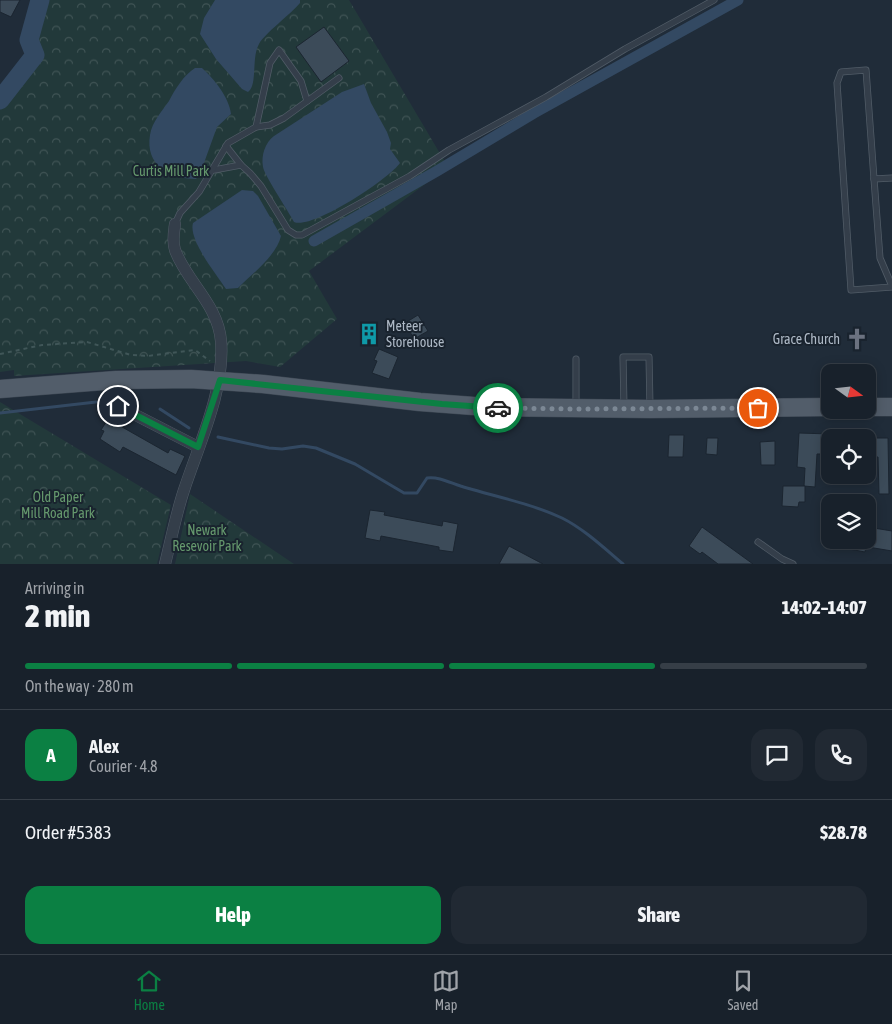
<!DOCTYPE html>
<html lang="en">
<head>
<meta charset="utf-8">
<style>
	:root { --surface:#18212b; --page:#212933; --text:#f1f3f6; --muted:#9fa3a9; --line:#363e47; --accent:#0b8043 }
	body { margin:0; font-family:"Asap Condensed",sans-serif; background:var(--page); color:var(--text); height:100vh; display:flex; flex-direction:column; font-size:19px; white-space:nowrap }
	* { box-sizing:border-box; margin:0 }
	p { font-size:16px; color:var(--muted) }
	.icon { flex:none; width:28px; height:28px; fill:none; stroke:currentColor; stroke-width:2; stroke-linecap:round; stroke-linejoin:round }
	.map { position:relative; height:564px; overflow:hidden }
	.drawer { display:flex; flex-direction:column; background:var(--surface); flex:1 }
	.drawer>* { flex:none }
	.needle { width:32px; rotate:105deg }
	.buttons { position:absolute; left:821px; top:364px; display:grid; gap:10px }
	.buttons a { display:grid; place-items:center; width:55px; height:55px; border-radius:10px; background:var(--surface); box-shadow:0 2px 12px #0003,0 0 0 1px var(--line); font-size:25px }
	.pin { position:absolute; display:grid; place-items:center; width:42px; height:42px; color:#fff; margin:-21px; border:2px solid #fff; border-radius:50%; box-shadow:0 1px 5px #0007 }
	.courier { position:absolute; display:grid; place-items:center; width:50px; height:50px; margin:-25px; border:4px solid #0b8043; border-radius:50%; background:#fff; color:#222; box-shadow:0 1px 6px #0007 }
	.head em { font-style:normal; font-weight:800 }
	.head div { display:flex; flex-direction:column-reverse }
	.head { display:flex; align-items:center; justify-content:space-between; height:85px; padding:0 25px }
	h1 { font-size:32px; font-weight:800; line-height:38px }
	.bar { display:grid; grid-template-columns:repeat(4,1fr); gap:8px 5px; align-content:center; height:60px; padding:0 25px }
	.bar i { height:6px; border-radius:4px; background:var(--line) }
	.bar .on { background:var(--accent) }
	.bar p { grid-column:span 4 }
	.line { display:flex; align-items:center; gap:12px; padding:0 25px; border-top:1px solid var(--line) }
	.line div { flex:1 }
	.round { display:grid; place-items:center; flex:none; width:52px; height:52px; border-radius:15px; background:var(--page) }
	.primary-button { display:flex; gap:10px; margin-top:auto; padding:10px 25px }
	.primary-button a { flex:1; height:58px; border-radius:15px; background:var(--accent); color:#fff; font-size:20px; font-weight:800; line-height:58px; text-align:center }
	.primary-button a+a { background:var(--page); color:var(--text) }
	.tab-bar { display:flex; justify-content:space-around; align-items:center; height:70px; border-top:1px solid var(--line); background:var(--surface); font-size:14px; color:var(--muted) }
	.tab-bar a { display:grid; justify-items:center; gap:2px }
	.tab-bar .on { color:var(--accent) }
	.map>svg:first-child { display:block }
	.park { fill:url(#park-crowns) }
	.water { fill:#334962 }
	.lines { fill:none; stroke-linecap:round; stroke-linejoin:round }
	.stream { stroke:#334962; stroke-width:3 }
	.canal { stroke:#334962; stroke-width:11 }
	.river { stroke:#334962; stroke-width:19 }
	.building { fill:#3c4b59; stroke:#1b2530 }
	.service-casing { stroke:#515c67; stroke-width:7 }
	.minor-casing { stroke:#515c67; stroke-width:12 }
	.primary-casing { stroke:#3d4753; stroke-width:19 }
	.path { stroke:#405658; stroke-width:2; stroke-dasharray:4 4; stroke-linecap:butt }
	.service { stroke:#343e4a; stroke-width:5.5 }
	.minor { stroke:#343e4a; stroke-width:11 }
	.primary { stroke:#525d6a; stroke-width:18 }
	.done { stroke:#7c8895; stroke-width:5; stroke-dasharray:0 9 }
	.route { stroke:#0b8043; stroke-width:6 }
	.labels { text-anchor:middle; stroke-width:4; stroke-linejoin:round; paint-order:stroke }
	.park-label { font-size:14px; fill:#65986d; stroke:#19232e }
	.poi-label { font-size:14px; fill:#aeb9c6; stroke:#19232e; text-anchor:start }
</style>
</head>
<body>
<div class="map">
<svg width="892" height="564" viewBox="0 0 892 564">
	<defs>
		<pattern id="park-crowns" width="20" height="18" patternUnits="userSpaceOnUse" patternTransform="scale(1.25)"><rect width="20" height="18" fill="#22393a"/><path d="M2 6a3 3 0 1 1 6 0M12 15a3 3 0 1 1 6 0" fill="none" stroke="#405455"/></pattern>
	</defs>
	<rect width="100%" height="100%" fill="#202c39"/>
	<g class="park">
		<path d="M 48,0 L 349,0 L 448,167 L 309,271 L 337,319 L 280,367 L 246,361 L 14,376 L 14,370 L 0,372 L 0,102 L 26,60 L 42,27 Z"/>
		<path d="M 0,402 L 171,505 L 157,564 L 0,564 Z"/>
		<path d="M 190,494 L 294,564 L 175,564 Z"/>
	</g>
	<g class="water">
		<path d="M 215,0 L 300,0 L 300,3 C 290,15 265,33 259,44 C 251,58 258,85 248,92 L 242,89 L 216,59 L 200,34 L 204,18 Z"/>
		<path d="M 195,68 L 202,68 C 214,79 229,97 231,114 L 217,127 L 200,174 L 196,179 C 169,179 145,165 150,135 C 152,122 162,111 169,101 C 175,89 184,75 195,68 Z"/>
		<path d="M 364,84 L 371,103 L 387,132 L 391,143 L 390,149 L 400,163 C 389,179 312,230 294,222 C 289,212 264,175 263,167 C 261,155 265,143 274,136 L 342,92 Z"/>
		<path d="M 242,190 L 253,191 L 258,196 L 281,236 C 277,255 252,274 238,288 L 226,289 C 217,275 188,240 193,223 Z"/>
	</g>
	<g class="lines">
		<g class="stream">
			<path d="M 160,409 L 189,428"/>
			<path d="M 0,413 L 96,402"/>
			<path d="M 218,437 L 269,448 L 282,449 L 303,446 L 316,448 L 355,464 L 404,493 L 417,493 L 427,478 C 440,476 454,485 467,488 C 498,497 532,504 562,518 C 584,529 604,548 623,564"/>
		</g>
		<path class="canal" d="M 314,241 L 437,171 L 534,113 L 738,0"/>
		<path class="river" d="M 0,100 L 35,55 L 29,40 L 40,0"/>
	</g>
	<g class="building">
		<path d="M 0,0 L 20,0 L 11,17 L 0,12 Z"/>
		<path d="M 324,27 L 349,61 L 321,82 L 296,47 Z"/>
		<path d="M 418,315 L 428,331 L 414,339 L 405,323 Z"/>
		<path d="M 373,326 L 378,336 L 366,342 L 361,332 Z"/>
		<path d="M 379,349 L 398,357 L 389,379 L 372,373 L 377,361 L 374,360 Z"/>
		<path d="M 108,419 L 168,453 L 170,449 L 185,456 L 176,475 L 123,447 L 120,452 L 100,439 L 104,431 L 101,430 Z"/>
		<path d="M 799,433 L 830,434 L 830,454 L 817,454 L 815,487 L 804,486 L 805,468 L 797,467 Z"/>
		<path d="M 669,435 L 684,435 L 683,457 L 668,457 Z"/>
		<path d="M 707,438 L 718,438 L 717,455 L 706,454 Z"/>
		<path d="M 873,438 L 888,438 L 889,494 L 879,494 L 878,457 L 874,457 Z"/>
		<path d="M 775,441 L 775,465 L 761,465 L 760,442 Z"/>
		<path d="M 783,486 L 805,486 L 805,502 L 799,502 L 798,507 L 782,506 Z"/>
		<path d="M 370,510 L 385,512 L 384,515 L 442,526 L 443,521 L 458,524 L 453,552 L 439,550 L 439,547 L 381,536 L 380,541 L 365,538 Z"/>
		<path d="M 702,527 L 753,564 L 718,564 L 702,552 L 700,554 L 689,546 Z"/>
		<path d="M 868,527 L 892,531 L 892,551 L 868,547 Z"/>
		<path d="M 851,540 L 867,540 L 865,552 L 849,549 Z"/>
		<path d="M 509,546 L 543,564 L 499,564 Z"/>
	</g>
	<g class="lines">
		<g class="service-casing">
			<g id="service">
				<path d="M 256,127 L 270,63 L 279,50 L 301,81 L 307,101"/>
				<path d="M 241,165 L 250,173 L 261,186 L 288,230 L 296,235 L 302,235 L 410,176 L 449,150 L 546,97 L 625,49 L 714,0"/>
				<path d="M 214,170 L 241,165 L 226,146"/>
				<path d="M 892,178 L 874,179 L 866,70 L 841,72 L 837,83 L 851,290 L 892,287"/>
				<path d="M 874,179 L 880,258 L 892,286"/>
				<path d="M 175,224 L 180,213 L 199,192 L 228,143 L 256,127 L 270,125 L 284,118 L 339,78"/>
				<path d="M 576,407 L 576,359"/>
				<path d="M 624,407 L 623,357 L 649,357 L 650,407"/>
				<path d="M 758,542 L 782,559 L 793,564"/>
			</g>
		</g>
		<g class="minor-casing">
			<g id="minor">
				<path d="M 118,406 L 198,447"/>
				<path d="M 165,564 C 171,540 176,514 184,490 C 199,444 225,390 221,341 C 218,304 186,281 175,250 C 172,241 174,232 175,224"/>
			</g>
		</g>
		<g class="primary-casing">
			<g id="primary">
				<path d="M 0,389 L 116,380 L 191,379 L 263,384 L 420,402 L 487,407 L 650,409 L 830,407"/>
				<path d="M 868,407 L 892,407"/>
			</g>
		</g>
		<path class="path" d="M 0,354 L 42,345 L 87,342 L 131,355 L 148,356 L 195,350 L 210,361"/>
		<use href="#service" class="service"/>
		<use href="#minor" class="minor"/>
		<use href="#primary" class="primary"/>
	</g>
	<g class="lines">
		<path class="done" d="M 498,408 L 576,409 L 758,408"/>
		<path class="route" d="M 118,406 L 198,447 L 220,380 L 442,404 L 498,408"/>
	</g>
	<defs>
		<g id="building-bare" transform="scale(1.725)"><path d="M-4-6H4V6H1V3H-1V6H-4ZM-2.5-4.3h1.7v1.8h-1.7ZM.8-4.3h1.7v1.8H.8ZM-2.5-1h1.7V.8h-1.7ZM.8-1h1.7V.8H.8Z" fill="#0f9aa8" stroke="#19232e" stroke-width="2.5" paint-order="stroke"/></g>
		<g id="church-bare" transform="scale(1.725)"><path d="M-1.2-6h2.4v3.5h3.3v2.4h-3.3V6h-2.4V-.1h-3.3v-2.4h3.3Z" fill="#6b7280" stroke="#19232e" stroke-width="2.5" paint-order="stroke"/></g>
	</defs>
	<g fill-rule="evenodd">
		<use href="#building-bare" x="369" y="334"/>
		<use href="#church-bare" x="857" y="339"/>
	</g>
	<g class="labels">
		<g class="park-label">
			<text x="171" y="176">Curtis Mill Park</text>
			<text x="58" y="502">Old Paper<tspan x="58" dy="16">Mill Road Park</tspan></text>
			<text x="207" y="535">Newark<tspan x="207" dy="16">Resevoir Park</tspan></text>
		</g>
		<g class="poi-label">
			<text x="386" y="331">Meteer<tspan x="386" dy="16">Storehouse</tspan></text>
			<text x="840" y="344" text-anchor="end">Grace Church</text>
		</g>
	</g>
</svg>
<div class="buttons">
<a><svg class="needle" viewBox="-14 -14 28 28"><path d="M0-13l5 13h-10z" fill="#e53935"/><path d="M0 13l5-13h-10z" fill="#9fa3a9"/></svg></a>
<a><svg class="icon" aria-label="locate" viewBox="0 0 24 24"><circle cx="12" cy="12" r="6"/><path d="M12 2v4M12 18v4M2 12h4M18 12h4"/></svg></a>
<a><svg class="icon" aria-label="layers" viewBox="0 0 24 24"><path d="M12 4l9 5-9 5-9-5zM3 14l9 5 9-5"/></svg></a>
</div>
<div class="pin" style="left:758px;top:408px;background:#ea580c"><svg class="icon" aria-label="bag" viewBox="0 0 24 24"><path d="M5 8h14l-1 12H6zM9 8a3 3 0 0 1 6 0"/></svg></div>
<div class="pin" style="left:118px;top:406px;background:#1f2937"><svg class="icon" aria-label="home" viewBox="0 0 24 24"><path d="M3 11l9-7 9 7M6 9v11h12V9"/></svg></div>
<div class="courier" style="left:498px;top:408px"><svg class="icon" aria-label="car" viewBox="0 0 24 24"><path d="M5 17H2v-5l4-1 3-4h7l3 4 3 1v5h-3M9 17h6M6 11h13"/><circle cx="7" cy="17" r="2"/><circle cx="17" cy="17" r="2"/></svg></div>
</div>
<section class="drawer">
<div class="head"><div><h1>2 min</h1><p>Arriving in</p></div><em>14:02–14:07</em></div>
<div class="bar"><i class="on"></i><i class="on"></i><i class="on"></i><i></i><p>On the way · 280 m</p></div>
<div class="line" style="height:90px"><b class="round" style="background:var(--accent);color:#fff">A</b><div><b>Alex</b><p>Courier · 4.8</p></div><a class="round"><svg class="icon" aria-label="chat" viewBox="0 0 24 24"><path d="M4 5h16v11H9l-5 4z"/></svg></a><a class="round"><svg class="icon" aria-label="phone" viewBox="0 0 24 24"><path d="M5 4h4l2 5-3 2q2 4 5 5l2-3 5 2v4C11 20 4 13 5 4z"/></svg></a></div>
<div class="line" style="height:65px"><div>Order #5383</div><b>$28.78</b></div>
<div class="primary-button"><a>Help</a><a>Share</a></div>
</section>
<nav class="tab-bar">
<a class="on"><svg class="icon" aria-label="home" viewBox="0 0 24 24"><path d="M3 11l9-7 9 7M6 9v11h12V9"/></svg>Home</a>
<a><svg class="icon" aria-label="map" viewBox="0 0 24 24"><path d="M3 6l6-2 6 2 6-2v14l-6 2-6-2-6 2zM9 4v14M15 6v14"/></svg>Map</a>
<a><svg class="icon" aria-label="saved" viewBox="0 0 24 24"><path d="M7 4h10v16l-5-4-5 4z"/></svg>Saved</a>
</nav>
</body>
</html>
